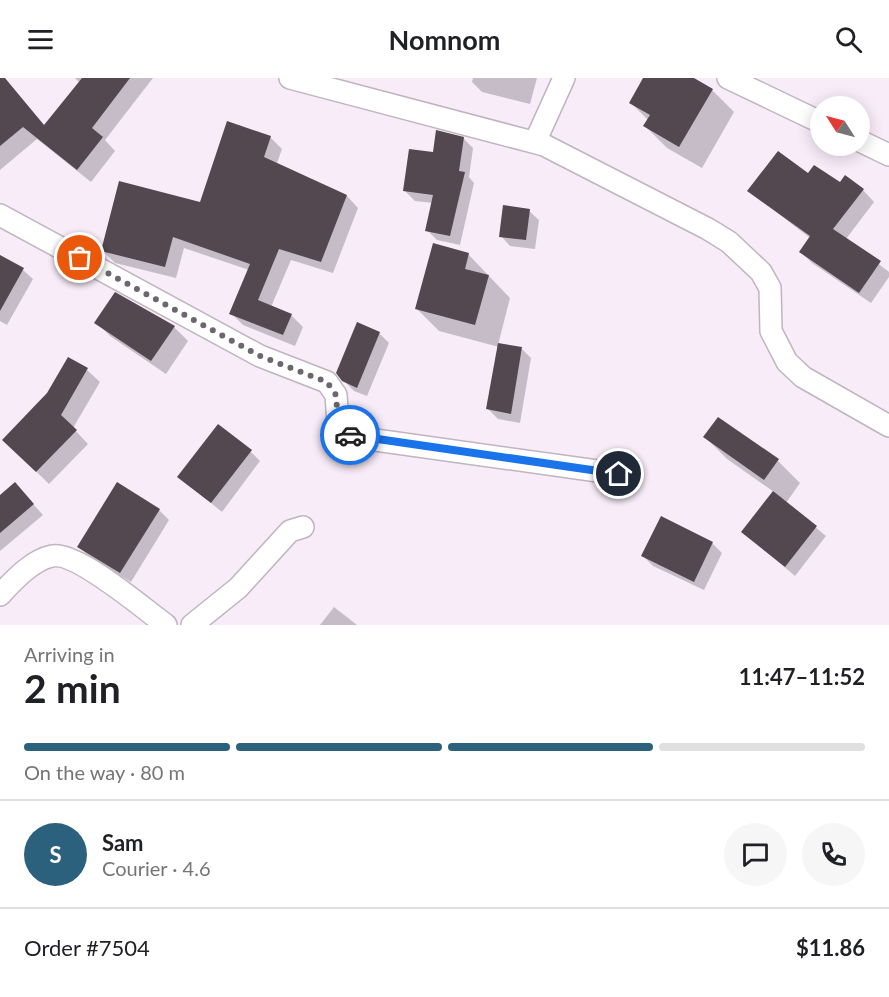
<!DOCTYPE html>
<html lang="en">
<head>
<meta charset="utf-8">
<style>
	:root { --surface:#fff; --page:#f6f6f6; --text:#202124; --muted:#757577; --line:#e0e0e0; --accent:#2b617c }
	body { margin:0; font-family:Lato,sans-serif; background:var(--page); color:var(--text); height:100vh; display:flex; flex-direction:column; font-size:22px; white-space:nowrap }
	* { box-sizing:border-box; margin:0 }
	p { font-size:20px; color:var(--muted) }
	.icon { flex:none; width:33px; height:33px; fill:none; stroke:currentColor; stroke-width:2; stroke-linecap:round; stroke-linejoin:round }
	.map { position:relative; height:547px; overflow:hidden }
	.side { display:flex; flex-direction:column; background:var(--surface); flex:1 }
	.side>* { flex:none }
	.needle { width:39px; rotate:306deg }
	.tools { position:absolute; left:810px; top:18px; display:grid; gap:12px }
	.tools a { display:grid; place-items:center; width:60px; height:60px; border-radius:50%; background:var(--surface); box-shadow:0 3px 15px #0003; font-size:30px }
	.pin { position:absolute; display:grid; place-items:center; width:51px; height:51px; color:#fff; margin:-26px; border:3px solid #fff; border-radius:50%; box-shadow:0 2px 6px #0007 }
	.courier { position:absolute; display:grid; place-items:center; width:60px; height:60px; margin:-30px; border:4px solid #1a73e8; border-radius:50%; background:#fff; color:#222; box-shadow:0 2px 8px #0007 }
	.overview em { font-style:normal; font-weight:700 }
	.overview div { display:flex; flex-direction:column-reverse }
	.overview { display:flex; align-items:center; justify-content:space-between; height:102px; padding:0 24px }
	h1 { font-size:39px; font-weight:700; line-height:45px }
	.bar { display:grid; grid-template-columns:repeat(4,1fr); gap:9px 6px; align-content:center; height:72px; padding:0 24px }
	.bar i { height:8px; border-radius:4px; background:var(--line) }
	.bar .active { background:var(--accent) }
	.bar p { grid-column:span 4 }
	.line { display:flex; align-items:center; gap:15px; padding:0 24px; border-top:2px solid var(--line) }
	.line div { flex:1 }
	.round { display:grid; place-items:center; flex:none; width:63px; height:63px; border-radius:32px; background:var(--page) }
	header { display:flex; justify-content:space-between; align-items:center; height:78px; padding:0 24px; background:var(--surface); font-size:27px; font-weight:700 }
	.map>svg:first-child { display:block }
	.shadow { fill:#0003 }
	.building { fill:#534750 }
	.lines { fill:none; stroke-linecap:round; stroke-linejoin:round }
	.street-casing { stroke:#c0b4c1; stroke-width:24 }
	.street { stroke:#fff; stroke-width:21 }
	.done { stroke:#6e666e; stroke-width:6; stroke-dasharray:0 10.8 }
	.route { stroke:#1a73e8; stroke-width:8 }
</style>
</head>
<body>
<header><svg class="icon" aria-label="menu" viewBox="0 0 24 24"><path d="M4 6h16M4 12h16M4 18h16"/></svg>Nomnom<svg class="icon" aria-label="search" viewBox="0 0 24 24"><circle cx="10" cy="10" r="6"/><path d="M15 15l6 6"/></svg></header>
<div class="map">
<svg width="889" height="547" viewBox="0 0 889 547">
	<rect width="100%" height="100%" fill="#f8ecf9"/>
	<g class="shadow">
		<path d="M 75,0 L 153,0 L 105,62 L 115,73 L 91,104 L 37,61 L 0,92 L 0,12 L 8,6 L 45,48 L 80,5 Z"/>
		<path d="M 473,0 L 537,0 L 530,26 L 482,14 L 472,4 Z"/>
		<path d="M 644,0 L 691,0 L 712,12 L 734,34 L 702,90 L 667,70 L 645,48 L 648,42 L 630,24 Z"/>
		<path d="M 270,59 L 282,71 L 277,85 L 347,118 L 358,130 L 333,195 L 291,182 L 271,229 L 291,237 L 303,249 L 295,268 L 243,247 L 231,235 L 249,192 L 184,170 L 176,200 L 115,185 L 103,173 L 201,125 Z"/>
		<path d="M 463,60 L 473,70 L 469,99 L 474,105 L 460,167 L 437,162 L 427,152 L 433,125 L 415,123 L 405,113 Z"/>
		<path d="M 808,98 L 863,112 L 874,124 L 846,161 L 889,194 L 889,199 L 871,225 L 812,185 L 801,174 L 810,160 L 749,113 Z"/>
		<path d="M 529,133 L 539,142 L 535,171 L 510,168 L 501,158 Z"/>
		<path d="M 468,176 L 510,220 L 498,267 L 522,271 L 531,280 L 520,345 L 498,341 L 488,331 L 499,269 L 439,253 L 417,231 Z"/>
		<path d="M 0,179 L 23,192 L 33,201 L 7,247 L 0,243 Z"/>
		<path d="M 96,244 L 174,249 L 188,263 L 166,296 L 110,258 Z"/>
		<path d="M 379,255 L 389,265 L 367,318 L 354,313 L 343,302 Z"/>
		<path d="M 87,292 L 100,304 L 73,350 L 88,366 L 49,406 L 4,362 L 48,316 Z"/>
		<path d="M 718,341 L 778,383 L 800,405 L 786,425 L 826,458 L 795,498 L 743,454 L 774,414 L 727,381 L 705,359 Z"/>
		<path d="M 251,374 L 260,383 L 222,434 L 179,399 Z"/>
		<path d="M 15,406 L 43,437 L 0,473 L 0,419 Z"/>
		<path d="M 159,432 L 169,442 L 131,504 L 89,478 L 79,469 Z"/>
		<path d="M 712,465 L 722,475 L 704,512 L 653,488 L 643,478 Z"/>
		<path d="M 334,529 L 357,547 L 320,547 Z"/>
	</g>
	<g class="building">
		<path d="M 0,0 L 5,0 L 44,47 L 82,0 L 130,0 L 92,50 L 103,59 L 77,92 L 23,49 L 0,68 Z"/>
		<path d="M 643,0 L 694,0 L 713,11 L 679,69 L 643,48 L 650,37 L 629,25 Z"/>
		<path d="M 227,43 L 271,58 L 264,79 L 347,117 L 321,184 L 279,171 L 258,222 L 292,236 L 283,257 L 229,236 L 250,186 L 173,159 L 165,189 L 101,173 L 119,103 L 200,124 Z"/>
		<path d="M 436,52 L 464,59 L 459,93 L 465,94 L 450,158 L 425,153 L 433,117 L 403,113 L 409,71 L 433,74 Z"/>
		<path d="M 778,73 L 808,95 L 814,87 L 840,104 L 845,97 L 864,111 L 833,151 L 881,183 L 859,215 L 799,174 L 810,158 L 747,113 Z"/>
		<path d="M 503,127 L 530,131 L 526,162 L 499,159 Z"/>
		<path d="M 433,165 L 469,175 L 465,191 L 489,197 L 475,247 L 415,231 Z"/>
		<path d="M 0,177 L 24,190 L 0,233 Z"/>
		<path d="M 115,214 L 175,248 L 151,283 L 94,245 Z"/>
		<path d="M 357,244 L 380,254 L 357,310 L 342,303 L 336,295 Z"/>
		<path d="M 498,265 L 522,269 L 511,336 L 486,331 Z"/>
		<path d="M 68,279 L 88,290 L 61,337 L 77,352 L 36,394 L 2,362 L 47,315 Z"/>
		<path d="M 718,339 L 779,381 L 764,402 L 703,359 Z"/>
		<path d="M 218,346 L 252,372 L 211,425 L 177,399 Z"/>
		<path d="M 15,404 L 34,426 L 0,455 L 0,417 Z"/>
		<path d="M 117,404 L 160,431 L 120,495 L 77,469 Z"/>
		<path d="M 773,413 L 817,448 L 785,489 L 741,454 Z"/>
		<path d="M 661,438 L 713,464 L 694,504 L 641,478 Z"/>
	</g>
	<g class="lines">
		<g class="street-casing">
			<g id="street">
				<path d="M 290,0 L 544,67 L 708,151 L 729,164 L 761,194 L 770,210 L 771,253 L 787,284 L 803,299 L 889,348"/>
				<path d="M 728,0 L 820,44"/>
				<path d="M 860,63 L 889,77"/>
				<path d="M 535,64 L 564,0"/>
				<path d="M 0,137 L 260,278 L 327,304 L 336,317 L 338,345 L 354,359 L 619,396"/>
				<path d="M 0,517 C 13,503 32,482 52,478 C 77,473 144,531 166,547"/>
				<path d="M 192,547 L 238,510 L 290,453 L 303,449"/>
			</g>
		</g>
		<use href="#street" class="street"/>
	</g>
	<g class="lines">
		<path class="done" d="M 80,180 L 260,278 L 327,304 L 336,317 L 338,345 L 350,357"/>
		<path class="route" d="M 350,357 L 619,396"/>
	</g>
</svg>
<div class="tools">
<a><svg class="needle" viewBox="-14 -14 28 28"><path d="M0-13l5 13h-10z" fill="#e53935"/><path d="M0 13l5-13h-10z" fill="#757577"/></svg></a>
</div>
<div class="pin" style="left:80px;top:180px;background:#ea580c"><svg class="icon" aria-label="bag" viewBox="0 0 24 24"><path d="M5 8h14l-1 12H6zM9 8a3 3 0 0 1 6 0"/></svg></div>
<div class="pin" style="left:619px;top:396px;background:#1f2937"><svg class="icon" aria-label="home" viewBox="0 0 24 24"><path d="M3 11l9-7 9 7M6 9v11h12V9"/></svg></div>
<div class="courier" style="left:350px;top:357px"><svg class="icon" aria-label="car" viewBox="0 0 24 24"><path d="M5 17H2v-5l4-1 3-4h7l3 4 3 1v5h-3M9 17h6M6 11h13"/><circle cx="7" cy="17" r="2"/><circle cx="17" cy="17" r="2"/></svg></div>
</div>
<section class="side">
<div class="overview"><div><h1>2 min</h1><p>Arriving in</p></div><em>11:47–11:52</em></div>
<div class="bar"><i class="active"></i><i class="active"></i><i class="active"></i><i></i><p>On the way · 80 m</p></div>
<div class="line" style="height:108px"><b class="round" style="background:var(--accent);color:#fff">S</b><div><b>Sam</b><p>Courier · 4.6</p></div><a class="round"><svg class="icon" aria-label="chat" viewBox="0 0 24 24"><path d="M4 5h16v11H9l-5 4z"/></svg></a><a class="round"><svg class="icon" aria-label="phone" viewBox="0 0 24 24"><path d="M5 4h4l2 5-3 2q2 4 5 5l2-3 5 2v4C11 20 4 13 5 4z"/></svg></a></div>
<div class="line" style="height:78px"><div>Order #7504</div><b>$11.86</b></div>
</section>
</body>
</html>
